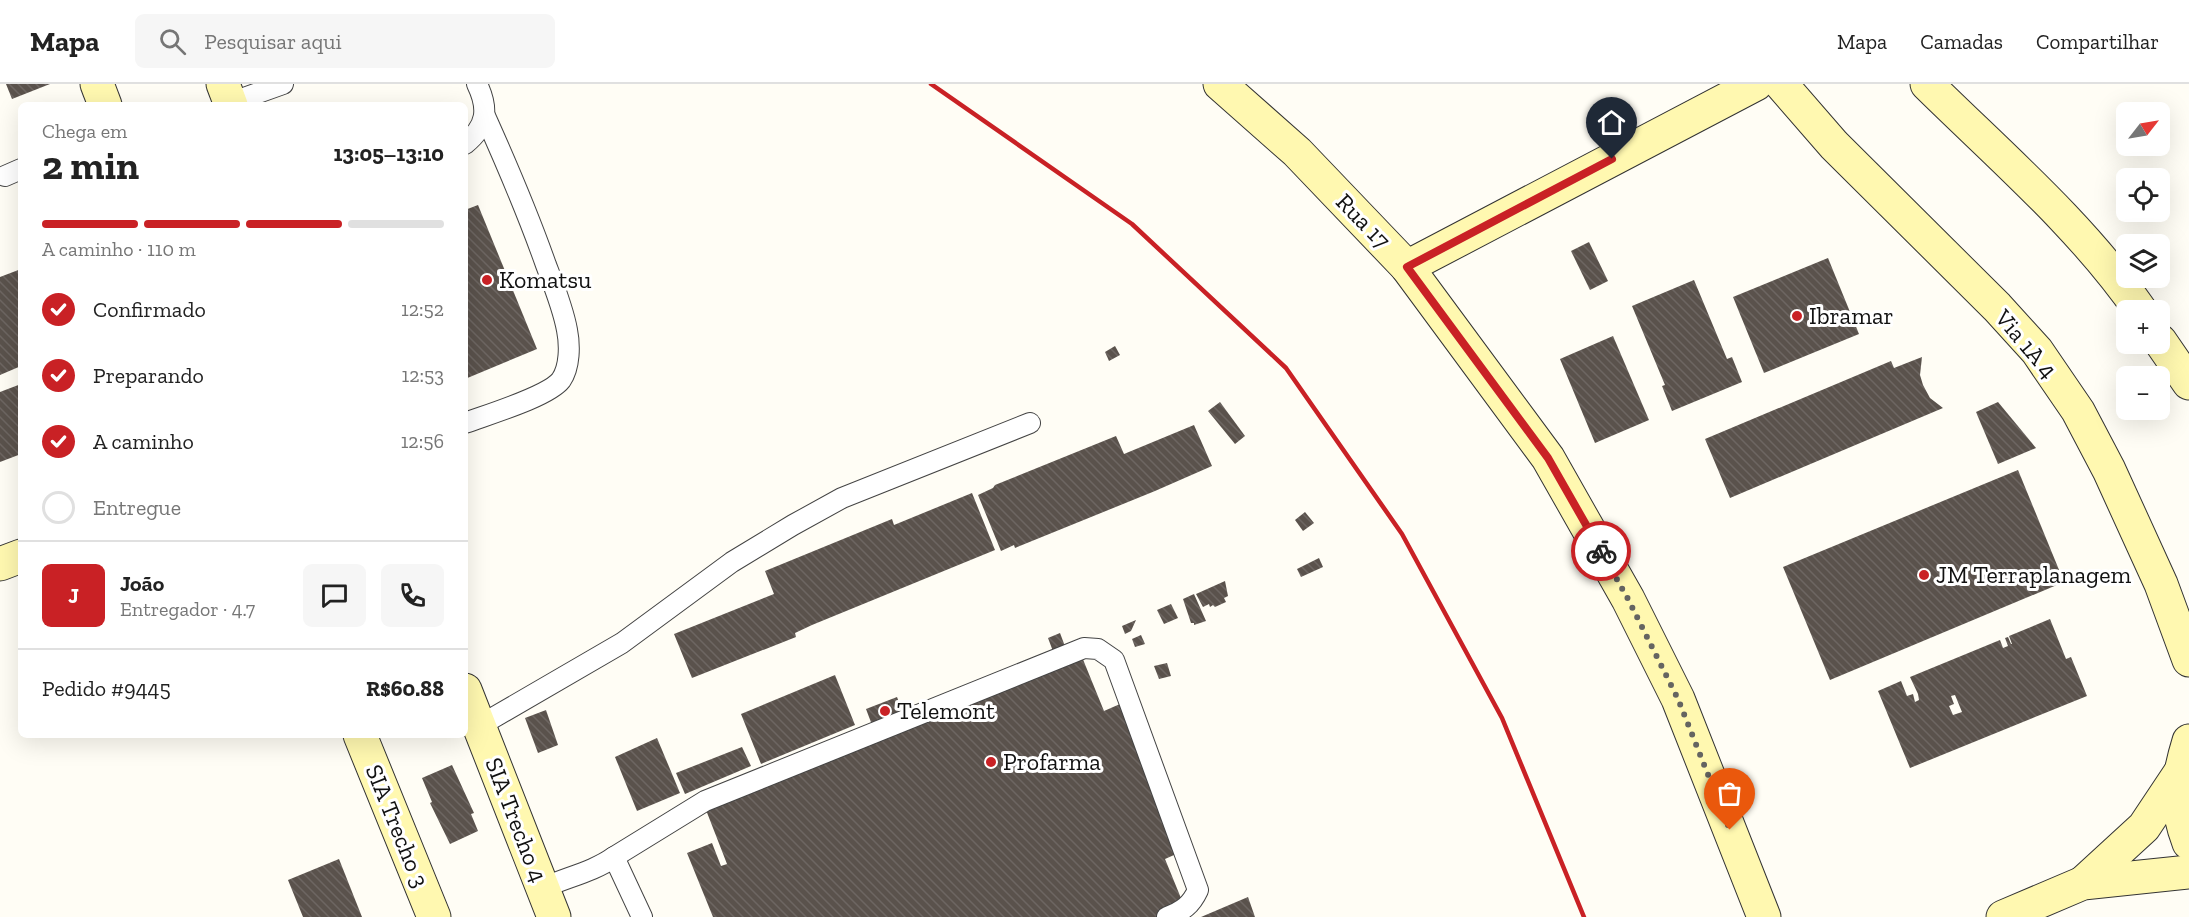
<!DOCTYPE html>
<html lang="pt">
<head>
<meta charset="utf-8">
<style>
	:root { --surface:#fff; --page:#f6f6f6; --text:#222; --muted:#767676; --line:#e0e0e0; --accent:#c92125 }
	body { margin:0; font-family:"Zilla Slab",serif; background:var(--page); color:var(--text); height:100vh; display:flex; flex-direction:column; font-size:22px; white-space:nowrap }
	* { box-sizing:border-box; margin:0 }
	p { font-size:20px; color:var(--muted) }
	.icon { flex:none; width:33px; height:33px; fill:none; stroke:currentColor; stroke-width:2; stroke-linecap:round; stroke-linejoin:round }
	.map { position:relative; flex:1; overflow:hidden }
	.drawer { position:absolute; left:18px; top:18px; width:450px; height:636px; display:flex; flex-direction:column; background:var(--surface); border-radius:9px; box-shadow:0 6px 24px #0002 }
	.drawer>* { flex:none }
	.needle { width:39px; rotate:59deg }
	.fabs { position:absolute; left:2116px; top:18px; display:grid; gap:12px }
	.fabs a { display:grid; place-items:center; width:54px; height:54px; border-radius:9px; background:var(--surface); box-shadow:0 6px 24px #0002; font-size:30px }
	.pin { position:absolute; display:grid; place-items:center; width:51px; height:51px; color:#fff; margin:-62px -26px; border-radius:50% 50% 50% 0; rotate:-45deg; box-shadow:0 0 6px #0007 }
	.pin .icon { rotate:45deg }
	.courier { position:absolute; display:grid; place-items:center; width:60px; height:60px; margin:-30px; border:4px solid #c92125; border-radius:50%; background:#fff; color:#222; box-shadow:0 2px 8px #0007 }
	.overview em { font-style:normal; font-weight:700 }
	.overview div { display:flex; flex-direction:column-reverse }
	.overview { display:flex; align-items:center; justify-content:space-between; height:102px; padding:0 24px }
	h1 { font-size:39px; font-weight:700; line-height:45px }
	.bar { display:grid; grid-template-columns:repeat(4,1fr); gap:9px 6px; align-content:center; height:72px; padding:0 24px }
	.bar i { height:8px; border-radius:4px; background:var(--line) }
	.bar .on { background:var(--accent) }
	.bar p { grid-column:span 4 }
	.line { display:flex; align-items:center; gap:15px; padding:0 24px; border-top:2px solid var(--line) }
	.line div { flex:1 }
	.round { display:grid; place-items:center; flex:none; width:63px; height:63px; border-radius:9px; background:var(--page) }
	ol { padding:0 24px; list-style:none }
	li { display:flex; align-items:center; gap:18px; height:66px }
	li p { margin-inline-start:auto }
	li .icon { padding:6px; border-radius:50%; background:var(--accent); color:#fff; stroke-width:4 }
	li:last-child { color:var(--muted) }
	li i { width:33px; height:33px; border:3px solid var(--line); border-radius:50% }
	header { display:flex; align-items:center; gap:36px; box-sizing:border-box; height:84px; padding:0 30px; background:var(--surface); border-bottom:2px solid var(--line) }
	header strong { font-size:28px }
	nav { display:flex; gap:33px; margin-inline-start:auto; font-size:21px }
	.search { width:420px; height:54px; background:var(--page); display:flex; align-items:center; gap:15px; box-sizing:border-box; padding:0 21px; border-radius:9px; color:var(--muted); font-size:22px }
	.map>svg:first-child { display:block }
	.building { fill:url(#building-back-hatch); fill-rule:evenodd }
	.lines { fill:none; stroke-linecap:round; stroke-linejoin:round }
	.lane-casing { stroke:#444; stroke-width:22 }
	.secondary-casing { stroke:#333; stroke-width:35 }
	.lane { stroke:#fff; stroke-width:20 }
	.secondary { stroke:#fff8b0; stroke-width:33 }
	.rail { stroke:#c92125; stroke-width:4.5 }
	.done { stroke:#646461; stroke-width:6; stroke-dasharray:0 10.8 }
	.route { stroke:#c92125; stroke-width:8 }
	.poi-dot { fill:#c92125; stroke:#fff; stroke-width:2 }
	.labels { text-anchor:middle; stroke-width:6; stroke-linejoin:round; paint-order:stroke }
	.street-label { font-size:24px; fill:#111; stroke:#fff }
	.poi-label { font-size:24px; fill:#111; stroke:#fff; text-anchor:start }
</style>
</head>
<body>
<header>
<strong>Mapa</strong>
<div class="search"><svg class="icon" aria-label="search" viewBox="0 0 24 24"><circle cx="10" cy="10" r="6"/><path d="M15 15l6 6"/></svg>Pesquisar aqui</div>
<nav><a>Mapa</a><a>Camadas</a><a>Compartilhar</a></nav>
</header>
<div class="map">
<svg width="2189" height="833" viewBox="0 0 2189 833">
	<defs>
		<pattern id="building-back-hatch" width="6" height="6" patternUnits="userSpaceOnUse" patternTransform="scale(1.5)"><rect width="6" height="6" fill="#5a524c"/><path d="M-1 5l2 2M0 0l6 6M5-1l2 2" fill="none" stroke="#6d6662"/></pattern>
	</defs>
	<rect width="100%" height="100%" fill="#fffdf5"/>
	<g class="building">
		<path d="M 6,0 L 50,0 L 12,15 Z"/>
		<path d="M 478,121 L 537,265 L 465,295 L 465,126 Z"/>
		<path d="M 1589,158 L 1608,197 L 1590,206 L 1571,167 Z"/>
		<path d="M 1828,174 L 1859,250 L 1764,289 L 1733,213 Z"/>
		<path d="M 21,185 L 21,282 L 0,291 L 0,193 Z"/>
		<path d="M 1694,196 L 1727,275 L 1732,273 L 1742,298 L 1672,327 L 1662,302 L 1665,301 L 1632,222 Z"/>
		<path d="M 1613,252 L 1649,336 L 1595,359 L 1560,275 Z"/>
		<path d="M 1115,262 L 1120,271 L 1109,277 L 1105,268 Z"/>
		<path d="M 1922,273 L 1920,291 L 1923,301 L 1930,314 L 1943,324 L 1730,414 L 1705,355 L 1891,277 L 1894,284 Z"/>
		<path d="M 21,300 L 21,370 L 0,378 L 0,308 Z"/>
		<path d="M 1220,318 L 1245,352 L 1235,360 L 1208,327 Z"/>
		<path d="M 1998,318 L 2036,364 L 1998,380 L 1976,328 Z"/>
		<path d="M 1194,341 L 1212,382 L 1155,407 L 1015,464 L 1014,461 L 1001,467 L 978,411 L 993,404 L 995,401 L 1116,352 L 1124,370 Z"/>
		<path d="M 2018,386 L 2064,498 L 1830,596 L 1783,483 Z"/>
		<path d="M 972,409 L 995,466 L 812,541 L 795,549 L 796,553 L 692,594 L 674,550 L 774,510 L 765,487 L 892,435 L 894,441 Z"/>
		<path d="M 1305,428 L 1314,439 L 1303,447 L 1295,436 Z"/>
		<path d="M 1319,474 L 1323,483 L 1301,493 L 1297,485 Z"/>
		<path d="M 1225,497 L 1228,512 L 1224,514 L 1226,518 L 1215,523 L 1213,521 L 1210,523 L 1209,520 L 1203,523 L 1196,510 Z"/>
		<path d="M 1194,510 L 1206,537 L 1194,541 L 1194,539 L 1191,539 L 1183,515 Z"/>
		<path d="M 1171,520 L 1178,534 L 1164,540 L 1157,526 Z"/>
		<path d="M 2050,535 L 2066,575 L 2071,573 L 2087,612 L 1910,684 L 1878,607 L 1901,597 L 1907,612 L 1913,610 L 1915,618 L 1919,616 L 1918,610 L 1910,593 L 2000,556 L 2003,564 L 2008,562 L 2005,554 L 2008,553 L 2011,560 L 2012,560 L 2009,552 ZM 1955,611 L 1962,628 L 1953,631 L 1949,622 L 1954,620 L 1951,612 Z"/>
		<path d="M 1136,536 L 1131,547 L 1125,550 L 1122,542 Z"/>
		<path d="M 1060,549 L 1066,565 L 1054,570 L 1048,554 Z"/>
		<path d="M 1141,551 L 1145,560 L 1135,563 L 1132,555 Z"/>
		<path d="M 1082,573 L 1104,627 L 1120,620 L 1192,763 L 1165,775 L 1185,824 L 1163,833 L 713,833 L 687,769 L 712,759 L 721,782 L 727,780 L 706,726 Z"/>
		<path d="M 1167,579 L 1171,592 L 1159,595 L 1154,582 Z"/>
		<path d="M 835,591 L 855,641 L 761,680 L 741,630 Z"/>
		<path d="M 897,613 L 903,629 L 872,641 L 866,625 Z"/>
		<path d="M 546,626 L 558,661 L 538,669 L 525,634 Z"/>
		<path d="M 657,654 L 680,709 L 637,727 L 615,673 Z"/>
		<path d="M 742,663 L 751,682 L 685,710 L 676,689 Z"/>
		<path d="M 452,681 L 474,729 L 471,730 L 478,747 L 450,760 L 430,719 L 432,718 L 422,694 Z"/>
		<path d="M 339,775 L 362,833 L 303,833 L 288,796 Z"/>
		<path d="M 1248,813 L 1255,833 L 1201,833 Z"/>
	</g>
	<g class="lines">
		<g class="lane-casing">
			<g id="lane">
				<path d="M 230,19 L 283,0"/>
				<path d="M 465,60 C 487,42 489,25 477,0"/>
				<path d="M 5,92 L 21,85"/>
				<path d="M 465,339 C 486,331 548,313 561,296 C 570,283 570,261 567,246 C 563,224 554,202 546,181 C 528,130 507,81 485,32"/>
				<path d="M 479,642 L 622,559 L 732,478 L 793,441 L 842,414 L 1030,339"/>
				<path d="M 614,773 L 705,717 L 1084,564 L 1098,565 L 1114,576 L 1198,806 C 1191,821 1183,827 1167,833"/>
				<path d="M 543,804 C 567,793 593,788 614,773 L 642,833"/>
			</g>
		</g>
		<g class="secondary-casing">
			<g id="secondary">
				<path d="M 97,0 L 105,21"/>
				<path d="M 223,0 L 231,21"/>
				<path d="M 1220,0 L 1297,68 L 1407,183 L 1548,374 L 1628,515 L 1678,615 L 1764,833"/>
				<path d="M 1781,0 L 1834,61 L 1997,223 L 2037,267 L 2078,327 L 2109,386 L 2161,500 L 2189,576"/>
				<path d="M 1927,0 C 2000,72 2081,141 2140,226"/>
				<path d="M 1407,183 L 1756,0"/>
				<path d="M 2160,257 L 2189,299"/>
				<path d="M 0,480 L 21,472"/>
				<path d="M 465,606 L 554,833"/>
				<path d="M 360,651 L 434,833"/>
				<path d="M 2189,657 C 2177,696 2174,720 2189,759"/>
				<path d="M 2083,799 L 2144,743 L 2180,689"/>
				<path d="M 2003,833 L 2083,799 L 2189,788"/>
			</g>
		</g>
		<use href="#lane" class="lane"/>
		<use href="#secondary" class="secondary"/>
		<path class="rail" d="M 931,0 L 1132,140 L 1286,284 L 1402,450 L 1502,634 L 1584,833"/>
	</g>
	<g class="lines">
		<path class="done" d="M 1601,467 L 1628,515 L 1678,615 L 1730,746"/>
		<path class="route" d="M 1601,467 L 1548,374 L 1407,183 L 1612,75"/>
	</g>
	<g class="poi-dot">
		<circle cx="487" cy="196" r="6"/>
		<circle cx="1797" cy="232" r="6"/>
		<circle cx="1924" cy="491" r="6"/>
		<circle cx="885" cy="627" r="6"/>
		<circle cx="991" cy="678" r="6"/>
	</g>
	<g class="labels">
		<g class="street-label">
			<text transform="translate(1363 137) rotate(46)" y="8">Rua 17</text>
			<text transform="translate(2026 260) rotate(50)" y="8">Via 1A 4</text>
			<text transform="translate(516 736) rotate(69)" y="8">SIA Trecho 4</text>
			<text transform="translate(397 742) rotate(68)" y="8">SIA Trecho 3</text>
		</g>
		<g class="poi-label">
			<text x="499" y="204">Komatsu</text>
			<text x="1809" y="240">Ibramar</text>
			<text x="1936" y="499">JM Terraplanagem</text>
			<text x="897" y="635">Telemont</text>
			<text x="1003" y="686">Profarma</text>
		</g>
	</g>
</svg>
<div class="fabs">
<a><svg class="needle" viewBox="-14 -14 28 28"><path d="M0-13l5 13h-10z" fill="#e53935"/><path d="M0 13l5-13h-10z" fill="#767676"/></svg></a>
<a><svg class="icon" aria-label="locate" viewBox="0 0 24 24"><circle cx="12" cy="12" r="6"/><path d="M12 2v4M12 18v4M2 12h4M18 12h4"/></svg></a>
<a><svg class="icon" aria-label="layers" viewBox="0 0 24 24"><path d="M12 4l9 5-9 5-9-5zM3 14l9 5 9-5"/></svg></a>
<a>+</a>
<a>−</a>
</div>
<div class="pin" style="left:1730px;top:746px;background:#ea580c"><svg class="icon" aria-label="bag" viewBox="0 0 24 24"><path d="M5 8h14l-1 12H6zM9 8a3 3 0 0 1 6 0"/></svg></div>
<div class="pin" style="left:1612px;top:75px;background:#1f2937"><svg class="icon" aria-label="home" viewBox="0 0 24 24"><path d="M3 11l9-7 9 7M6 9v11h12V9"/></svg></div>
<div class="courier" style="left:1601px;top:467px"><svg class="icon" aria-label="bike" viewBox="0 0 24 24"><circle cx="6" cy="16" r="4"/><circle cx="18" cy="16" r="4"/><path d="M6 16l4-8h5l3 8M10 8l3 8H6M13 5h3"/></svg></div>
<section class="drawer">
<div class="overview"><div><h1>2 min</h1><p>Chega em</p></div><em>13:05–13:10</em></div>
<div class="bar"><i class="on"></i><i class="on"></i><i class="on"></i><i></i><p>A caminho · 110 m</p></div>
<ol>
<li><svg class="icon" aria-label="check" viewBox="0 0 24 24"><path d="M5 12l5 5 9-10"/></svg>Confirmado<p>12:52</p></li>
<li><svg class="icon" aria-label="check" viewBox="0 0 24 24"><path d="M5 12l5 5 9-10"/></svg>Preparando<p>12:53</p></li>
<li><svg class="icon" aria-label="check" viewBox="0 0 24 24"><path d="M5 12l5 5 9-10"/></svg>A caminho<p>12:56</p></li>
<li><i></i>Entregue</li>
</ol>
<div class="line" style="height:108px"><b class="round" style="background:var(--accent);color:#fff">J</b><div><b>João</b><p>Entregador · 4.7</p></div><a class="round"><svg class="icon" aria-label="chat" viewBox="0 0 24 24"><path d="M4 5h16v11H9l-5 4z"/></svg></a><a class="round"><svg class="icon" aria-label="phone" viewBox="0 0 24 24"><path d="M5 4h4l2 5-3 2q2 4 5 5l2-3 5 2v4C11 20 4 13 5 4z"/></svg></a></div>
<div class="line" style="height:78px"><div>Pedido #9445</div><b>R$60.88</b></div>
</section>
</div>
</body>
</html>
